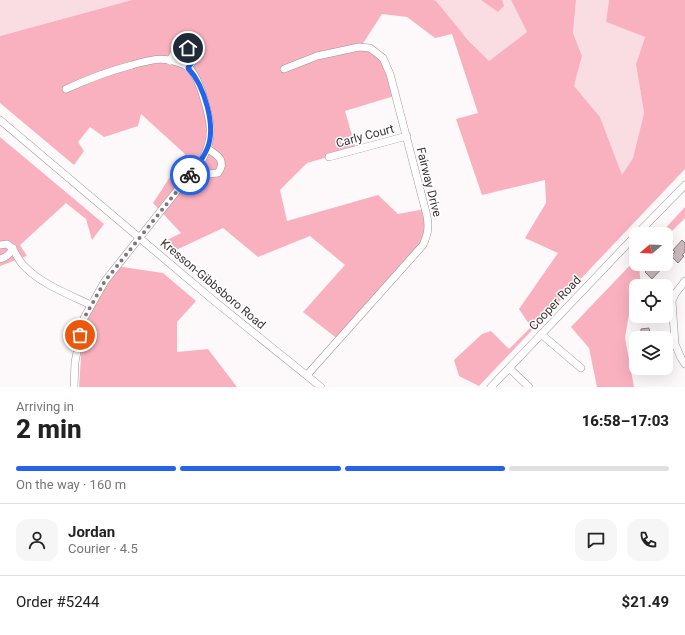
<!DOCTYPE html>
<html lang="en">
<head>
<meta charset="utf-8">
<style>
	:root { --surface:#fff; --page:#f6f6f6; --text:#222; --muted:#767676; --line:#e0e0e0; --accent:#2563eb }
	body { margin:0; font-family:Roboto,sans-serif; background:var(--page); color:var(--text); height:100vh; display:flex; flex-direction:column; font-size:15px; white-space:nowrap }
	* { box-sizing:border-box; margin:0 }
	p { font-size:13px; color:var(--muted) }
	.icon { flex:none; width:22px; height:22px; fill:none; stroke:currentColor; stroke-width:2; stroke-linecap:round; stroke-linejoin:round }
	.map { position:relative; height:387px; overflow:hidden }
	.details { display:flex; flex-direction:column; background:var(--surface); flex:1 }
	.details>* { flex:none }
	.needle { width:26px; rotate:251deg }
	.buttons { position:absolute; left:629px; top:227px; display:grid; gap:8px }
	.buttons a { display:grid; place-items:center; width:44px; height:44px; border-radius:8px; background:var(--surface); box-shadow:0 4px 16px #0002; font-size:20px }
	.pin { position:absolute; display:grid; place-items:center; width:34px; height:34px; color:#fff; margin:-17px; border:2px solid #fff; border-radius:50%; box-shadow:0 1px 4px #0007 }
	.courier { position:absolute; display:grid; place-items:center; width:40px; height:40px; margin:-20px; border:3px solid #2563eb; border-radius:50%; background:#fff; color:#222; box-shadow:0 1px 5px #0007 }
	.headline em { font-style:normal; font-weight:800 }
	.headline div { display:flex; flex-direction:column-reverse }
	.headline { display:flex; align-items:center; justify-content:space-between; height:68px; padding:0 16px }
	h1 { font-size:26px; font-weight:800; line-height:30px }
	.bar { display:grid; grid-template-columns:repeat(4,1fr); gap:6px 4px; align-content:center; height:48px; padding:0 16px }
	.bar i { height:5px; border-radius:3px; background:var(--line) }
	.bar .current { background:var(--accent) }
	.bar p { grid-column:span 4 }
	.line { display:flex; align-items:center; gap:10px; padding:0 16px; border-top:1px solid var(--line) }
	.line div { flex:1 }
	.round { display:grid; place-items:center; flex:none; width:42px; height:42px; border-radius:12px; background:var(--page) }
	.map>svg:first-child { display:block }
	.green { fill:#f9dde2 }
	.forest { fill:#f9b1bf }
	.building { fill:#cbbbbd; stroke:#8b7c7e }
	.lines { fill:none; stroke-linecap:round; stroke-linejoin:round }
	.minor-casing { stroke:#a19194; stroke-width:8 }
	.minor { stroke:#fff; stroke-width:7 }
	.done { stroke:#7e7879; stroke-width:4; stroke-dasharray:0 7.2 }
	.route { stroke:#2563eb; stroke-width:5 }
	.labels { text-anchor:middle; stroke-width:3; stroke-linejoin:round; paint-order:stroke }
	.street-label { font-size:12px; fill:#3a3334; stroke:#fff }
</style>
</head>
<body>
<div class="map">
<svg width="685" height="387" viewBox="0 0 685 387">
	<rect width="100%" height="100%" fill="#fdf9fa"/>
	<g class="green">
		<path d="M 0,0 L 132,0 L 0,36 Z"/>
		<path d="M 432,0 L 511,0 L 527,32 L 489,62 Z"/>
		<path d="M 576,0 L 609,0 L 606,22 L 645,37 L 636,64 L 644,113 L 633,158 L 622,176 L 600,117 L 574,86 L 582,56 L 573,33 Z"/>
	</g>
	<g class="forest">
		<path d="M 132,0 L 432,0 L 436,1 L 468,40 L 489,61 L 527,32 L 511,0 L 576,0 L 573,33 L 582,56 L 574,86 L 600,117 L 622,175 L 633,158 L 644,113 L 636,64 L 645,37 L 606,22 L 609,0 L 685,0 L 685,169 L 479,386 L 459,376 L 454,360 L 482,334 L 491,331 L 509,349 L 531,327 L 519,309 L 558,253 L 525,238 L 546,203 L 545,180 L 482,195 L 456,119 L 478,113 L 452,34 L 435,38 L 407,17 L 382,14 L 362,45 L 381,58 L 394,96 L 345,111 L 356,149 L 307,163 L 280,190 L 287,221 L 378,195 L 398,214 L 425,209 L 424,246 L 339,340 L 303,312 L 345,265 L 310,236 L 258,257 L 223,228 L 176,250 L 165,241 L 181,233 L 153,203 L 185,154 L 141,114 L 138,126 L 104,137 L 90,127 L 78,142 L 84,151 L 74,165 L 0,103 L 0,36 Z"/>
		<path d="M 481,0 L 502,0 L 504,6 L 498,12 Z"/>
		<path d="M 0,137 L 104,224 L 92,240 L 86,219 L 66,203 L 20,245 L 27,256 L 0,266 Z"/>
		<path d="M 685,207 L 685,218 L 666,237 L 666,234 L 660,234 Z"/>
		<path d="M 636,259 L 636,264 L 640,264 L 639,266 L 641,286 L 636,286 L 636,294 L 632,296 L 625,338 L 634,387 L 597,387 L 589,348 L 571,327 Z"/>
		<path d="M 116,266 L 163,273 L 196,301 L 177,322 L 177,352 L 208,349 L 237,387 L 79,387 L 83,327 Z"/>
	</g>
	<g class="building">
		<path d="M 682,240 L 685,243 L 685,252 L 682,255 L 684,256 L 678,263 L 671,256 L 675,252 L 673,250 Z"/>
		<path d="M 653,264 L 666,264 L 652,279 L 645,272 Z"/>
		<path d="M 649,328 L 651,338 L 640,338 L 639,333 L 641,332 L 641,329 Z"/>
	</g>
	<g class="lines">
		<g class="minor-casing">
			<g id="minor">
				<path d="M 170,61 L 176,49 C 184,46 187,48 192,54 L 192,62 L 188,67"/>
				<path d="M 284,69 L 317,56 L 359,47 L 370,48 L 383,58 L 390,74 L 427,216 C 429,227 428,234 423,245 L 307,375"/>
				<path d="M 66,89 C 88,79 109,71 132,65 C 139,63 146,61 153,60 C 163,58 179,61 188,67 C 195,72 202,91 204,99 C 211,122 214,137 203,158 L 105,281 L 84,318 L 75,362 L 74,387"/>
				<path d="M 0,120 L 213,300 L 321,387"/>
				<path d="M 329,157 L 407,136"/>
				<path d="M 196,167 L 208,174 L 218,173 C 227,160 217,155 208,149"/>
				<path d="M 637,234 L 685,185"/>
				<path d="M 0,245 L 7,244 C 16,250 17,259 24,266 C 41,284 70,295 91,305"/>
				<path d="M 0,259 C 7,257 10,254 13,248"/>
				<path d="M 685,281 L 675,294 L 672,301 L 675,344 L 681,358 L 685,364"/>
				<path d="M 541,334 L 581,368"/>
				<path d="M 509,368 L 529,387"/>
				<path d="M 491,387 L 636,235"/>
			</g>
		</g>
		<use href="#minor" class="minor"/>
	</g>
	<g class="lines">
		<path class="done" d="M 80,335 L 84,318 L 105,281 L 190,175"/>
		<path class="route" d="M 188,48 L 192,54 L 192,62 L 188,68 C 204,85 217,127 207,149 C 203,159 196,167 190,175"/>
	</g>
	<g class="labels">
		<g class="street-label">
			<text transform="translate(365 136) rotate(-15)" y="4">Carly Court</text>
			<text transform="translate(429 182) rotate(76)" y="4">Fairway Drive</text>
			<text transform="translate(213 284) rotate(40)" y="4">Kresson-Gibbsboro Road</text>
			<text transform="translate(555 303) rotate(-47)" y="4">Cooper Road</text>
		</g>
	</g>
</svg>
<div class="buttons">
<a><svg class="needle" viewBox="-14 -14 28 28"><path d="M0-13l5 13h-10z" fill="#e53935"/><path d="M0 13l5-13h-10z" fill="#767676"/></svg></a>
<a><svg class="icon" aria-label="locate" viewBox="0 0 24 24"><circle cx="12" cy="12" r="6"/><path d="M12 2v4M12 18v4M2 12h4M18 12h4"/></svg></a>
<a><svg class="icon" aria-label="layers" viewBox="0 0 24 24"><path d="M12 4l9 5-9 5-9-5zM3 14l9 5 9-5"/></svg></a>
</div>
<div class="pin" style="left:80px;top:335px;background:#ea580c"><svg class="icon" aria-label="bag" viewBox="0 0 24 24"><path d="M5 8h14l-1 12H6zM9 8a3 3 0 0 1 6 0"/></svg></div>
<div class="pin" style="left:188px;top:48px;background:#1f2937"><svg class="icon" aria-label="home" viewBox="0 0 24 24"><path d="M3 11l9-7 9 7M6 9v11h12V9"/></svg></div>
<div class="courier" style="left:190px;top:175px"><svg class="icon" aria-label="bike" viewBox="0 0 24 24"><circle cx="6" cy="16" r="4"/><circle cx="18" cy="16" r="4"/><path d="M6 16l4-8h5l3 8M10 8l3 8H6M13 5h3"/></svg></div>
</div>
<section class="details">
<div class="headline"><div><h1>2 min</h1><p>Arriving in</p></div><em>16:58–17:03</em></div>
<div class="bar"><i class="current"></i><i class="current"></i><i class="current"></i><i></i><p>On the way · 160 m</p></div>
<div class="line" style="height:72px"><a class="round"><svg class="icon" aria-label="person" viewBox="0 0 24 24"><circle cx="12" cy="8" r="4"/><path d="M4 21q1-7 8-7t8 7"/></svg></a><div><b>Jordan</b><p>Courier · 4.5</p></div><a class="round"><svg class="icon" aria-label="chat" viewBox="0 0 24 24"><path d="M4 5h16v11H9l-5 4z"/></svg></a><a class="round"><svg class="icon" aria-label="phone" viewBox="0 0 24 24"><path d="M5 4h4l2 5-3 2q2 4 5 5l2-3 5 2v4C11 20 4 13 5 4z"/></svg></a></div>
<div class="line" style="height:52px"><div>Order #5244</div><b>$21.49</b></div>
</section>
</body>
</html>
